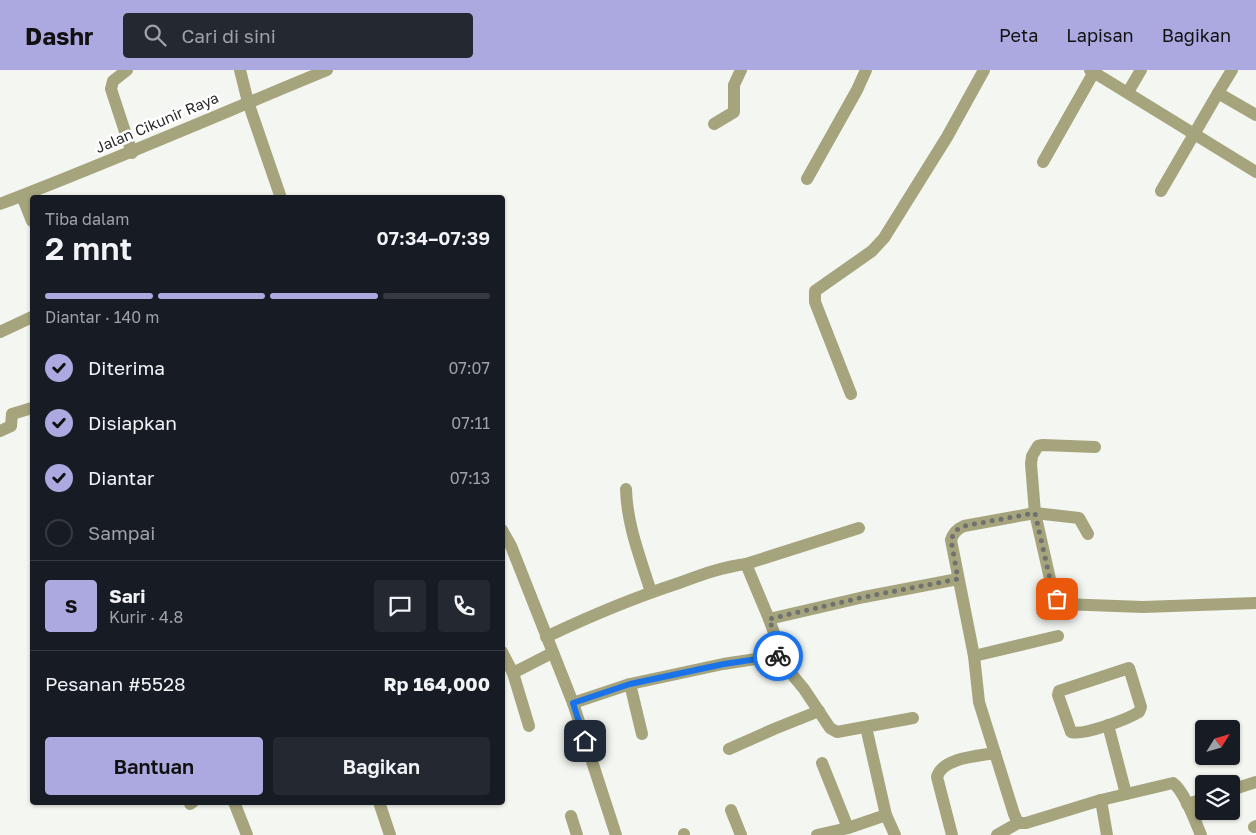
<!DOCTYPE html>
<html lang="id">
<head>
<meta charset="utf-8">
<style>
	:root { --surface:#171b24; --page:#242831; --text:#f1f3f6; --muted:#9ea1a6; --line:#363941; --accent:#aba9e0 }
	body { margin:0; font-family:"Golos Text",sans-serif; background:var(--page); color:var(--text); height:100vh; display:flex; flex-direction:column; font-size:19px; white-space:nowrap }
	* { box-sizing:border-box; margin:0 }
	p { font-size:16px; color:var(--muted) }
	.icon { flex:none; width:28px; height:28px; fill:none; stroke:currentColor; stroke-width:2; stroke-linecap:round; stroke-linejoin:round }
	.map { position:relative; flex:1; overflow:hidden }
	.sheet { position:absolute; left:30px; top:125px; width:475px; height:610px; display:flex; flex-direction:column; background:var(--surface); border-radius:5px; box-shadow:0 1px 4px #0004 }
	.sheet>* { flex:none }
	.needle { width:32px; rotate:53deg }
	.fabs { position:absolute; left:1195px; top:650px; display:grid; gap:10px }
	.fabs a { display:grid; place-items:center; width:45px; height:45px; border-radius:5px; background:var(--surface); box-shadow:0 1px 4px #0004; font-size:25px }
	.pin { position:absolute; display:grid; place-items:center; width:42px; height:42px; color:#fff; margin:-21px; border-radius:10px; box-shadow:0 2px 8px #0006 }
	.courier { position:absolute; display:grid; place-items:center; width:50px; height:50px; margin:-25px; border:4px solid #1a73e8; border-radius:50%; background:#fff; color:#222; box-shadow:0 1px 6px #0007 }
	.head em { font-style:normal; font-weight:600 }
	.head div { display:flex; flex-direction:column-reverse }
	.head { display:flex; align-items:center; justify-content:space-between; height:85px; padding:0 15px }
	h1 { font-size:32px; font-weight:600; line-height:38px }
	.bar { display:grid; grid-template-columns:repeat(4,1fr); gap:8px 5px; align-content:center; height:60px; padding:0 15px }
	.bar i { height:6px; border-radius:4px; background:var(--line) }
	.bar .current { background:var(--accent) }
	.bar p { grid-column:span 4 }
	.line { display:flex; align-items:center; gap:12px; padding:0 15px; border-top:1px solid var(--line) }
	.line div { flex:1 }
	.round { display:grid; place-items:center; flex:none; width:52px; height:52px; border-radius:5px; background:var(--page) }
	ol { padding:0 15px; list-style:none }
	li { display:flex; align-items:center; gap:15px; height:55px }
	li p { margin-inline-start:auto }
	li .icon { padding:5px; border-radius:50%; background:var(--accent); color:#111; stroke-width:4 }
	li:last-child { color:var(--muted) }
	li i { width:28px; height:28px; border:2px solid var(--line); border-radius:50% }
	.button { display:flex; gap:10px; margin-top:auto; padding:10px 15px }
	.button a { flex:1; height:58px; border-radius:5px; background:var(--accent); color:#111; font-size:20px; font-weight:600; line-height:58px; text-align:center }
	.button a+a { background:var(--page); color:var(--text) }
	header { display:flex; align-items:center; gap:30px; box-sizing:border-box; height:70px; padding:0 25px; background:var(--accent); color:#111 }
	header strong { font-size:24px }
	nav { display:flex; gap:28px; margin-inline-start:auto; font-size:18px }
	.search { width:350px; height:45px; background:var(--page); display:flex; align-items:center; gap:12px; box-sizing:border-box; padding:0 18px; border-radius:5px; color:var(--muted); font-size:19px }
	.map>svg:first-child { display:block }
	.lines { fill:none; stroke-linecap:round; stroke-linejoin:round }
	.minor { stroke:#a5a47d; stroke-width:12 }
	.done { stroke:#70716f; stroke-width:5; stroke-dasharray:0 9 }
	.route { stroke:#1a73e8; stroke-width:6 }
	.labels { text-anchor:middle; stroke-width:5; stroke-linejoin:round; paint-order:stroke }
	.street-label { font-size:15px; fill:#292a29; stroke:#fff }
</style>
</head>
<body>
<header>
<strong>Dashr</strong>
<div class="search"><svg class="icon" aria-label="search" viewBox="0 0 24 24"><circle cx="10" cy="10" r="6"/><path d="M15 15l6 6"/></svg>Cari di sini</div>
<nav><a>Peta</a><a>Lapisan</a><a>Bagikan</a></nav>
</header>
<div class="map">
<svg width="1256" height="765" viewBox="0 0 1256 765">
	<rect width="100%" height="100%" fill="#f3f6f1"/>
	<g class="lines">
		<g class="minor">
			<path d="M 127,0 L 113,11 L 111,19 L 132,83"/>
			<path d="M 240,0 L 248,32 L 281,128"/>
			<path d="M 1090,0 L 1256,102"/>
			<path d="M 1128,22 L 1141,0"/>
			<path d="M 1218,23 L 1232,0"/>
			<path d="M 714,54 L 734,42 L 734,15 L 741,0"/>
			<path d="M 1043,92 L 1094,2"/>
			<path d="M 807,109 L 857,20 L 866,0"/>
			<path d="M 1161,121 L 1218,23 L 1256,45"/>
			<path d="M 22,126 L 32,151"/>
			<path d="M 0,134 C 110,92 218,45 327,0"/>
			<path d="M 0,262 L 32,247"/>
			<path d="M 851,324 L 815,232 L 815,221 L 872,181 L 884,168 L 947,67 L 984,0"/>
			<path d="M 0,361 L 11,356 L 12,344 L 32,338"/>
			<path d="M 1095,377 L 1043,375 L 1038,376 L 1032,386 L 1031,394 L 1035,443 L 1053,522 L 1057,529 L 1062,534 L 1143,537 L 1256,533"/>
			<path d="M 626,419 C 627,455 640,487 651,522"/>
			<path d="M 502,460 L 511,476 L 573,633 L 616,765"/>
			<path d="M 1088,464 L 1079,448 L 1035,443 L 964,456 C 957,459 953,463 951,470 L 974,586 L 979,632 L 1014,744 L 1018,753 L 1026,753 L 1101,730 L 1173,713 C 1185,722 1195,751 1201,765"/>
			<path d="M 746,494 L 859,458"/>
			<path d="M 769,549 L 864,527 L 958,509"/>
			<path d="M 546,567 C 590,546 633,528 679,513 C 701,505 722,497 746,494 L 769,549 L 782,585 L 790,602 L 804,619 L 830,658 L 837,662 L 913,648"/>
			<path d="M 502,582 L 513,603 L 552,583"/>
			<path d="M 974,586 L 1058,566"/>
			<path d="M 1129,598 L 1141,637 L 1139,642 C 1128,649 1083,666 1071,662 L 1058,625 L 1059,621 Z"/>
			<path d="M 513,603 L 529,656"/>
			<path d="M 630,614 L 642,664"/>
			<path d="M 573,633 L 630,614 L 723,594 L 782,585"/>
			<path d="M 1108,655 L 1126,724"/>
			<path d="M 866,657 L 886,745 L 895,765"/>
			<path d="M 729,679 L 774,659 L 819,641"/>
			<path d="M 822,693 L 848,758"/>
			<path d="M 1231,720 L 1256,712"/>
			<path d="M 1101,730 L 1107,765"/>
			<path d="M 234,732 L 247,765"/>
			<path d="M 379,732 L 390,765"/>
			<path d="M 190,734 L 193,732"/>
			<path d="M 1187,734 L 1204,729"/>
			<path d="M 731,740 L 741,765"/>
			<path d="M 571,746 L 577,765"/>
			<path d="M 1254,757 L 1256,756"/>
			<path d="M 684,764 L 684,765"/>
			<path d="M 817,765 L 848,758 L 886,745"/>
			<path d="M 952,765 L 937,707 C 942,688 977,686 995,683"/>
			<path d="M 997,765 L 1018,753"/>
		</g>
	</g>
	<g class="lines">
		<path class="done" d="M 778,586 L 782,585 L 769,549 L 864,527 L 958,509 L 951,470 L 955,461 L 964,456 L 1035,443 L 1053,522 L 1057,529"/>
		<path class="route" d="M 585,671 L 573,633 L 630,614 L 724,594 L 778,586"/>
	</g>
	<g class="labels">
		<g class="street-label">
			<text transform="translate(157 53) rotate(-23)" y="5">Jalan Cikunir Raya</text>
		</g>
	</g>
</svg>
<div class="fabs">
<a><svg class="needle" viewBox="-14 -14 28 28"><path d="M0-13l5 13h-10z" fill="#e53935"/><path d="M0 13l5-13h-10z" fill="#9ea1a6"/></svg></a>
<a><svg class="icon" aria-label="layers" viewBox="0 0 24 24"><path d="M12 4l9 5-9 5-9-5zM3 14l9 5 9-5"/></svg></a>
</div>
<div class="pin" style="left:1057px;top:529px;background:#ea580c"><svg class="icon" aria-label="bag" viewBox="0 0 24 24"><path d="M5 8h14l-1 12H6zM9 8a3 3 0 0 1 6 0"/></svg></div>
<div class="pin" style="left:585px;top:671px;background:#1f2937"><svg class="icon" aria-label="home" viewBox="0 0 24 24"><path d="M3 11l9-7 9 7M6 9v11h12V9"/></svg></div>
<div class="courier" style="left:778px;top:586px"><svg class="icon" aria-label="bike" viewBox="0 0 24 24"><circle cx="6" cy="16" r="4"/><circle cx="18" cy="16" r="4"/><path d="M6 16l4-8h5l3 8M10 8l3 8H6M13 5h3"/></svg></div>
<section class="sheet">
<div class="head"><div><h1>2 mnt</h1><p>Tiba dalam</p></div><em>07:34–07:39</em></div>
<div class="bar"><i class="current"></i><i class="current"></i><i class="current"></i><i></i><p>Diantar · 140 m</p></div>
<ol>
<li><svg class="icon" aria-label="check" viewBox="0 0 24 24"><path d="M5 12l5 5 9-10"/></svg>Diterima<p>07:07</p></li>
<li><svg class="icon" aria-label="check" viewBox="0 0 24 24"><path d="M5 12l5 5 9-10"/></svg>Disiapkan<p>07:11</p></li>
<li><svg class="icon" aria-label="check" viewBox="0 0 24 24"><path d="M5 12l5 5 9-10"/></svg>Diantar<p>07:13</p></li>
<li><i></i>Sampai</li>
</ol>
<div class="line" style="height:90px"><b class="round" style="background:var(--accent);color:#111">S</b><div><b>Sari</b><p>Kurir · 4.8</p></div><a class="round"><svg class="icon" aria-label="chat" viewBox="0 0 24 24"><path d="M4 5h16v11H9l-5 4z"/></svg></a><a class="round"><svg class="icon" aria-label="phone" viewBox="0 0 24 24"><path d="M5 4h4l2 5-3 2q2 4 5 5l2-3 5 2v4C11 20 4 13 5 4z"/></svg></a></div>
<div class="line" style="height:65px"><div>Pesanan #5528</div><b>Rp 164,000</b></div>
<div class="button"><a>Bantuan</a><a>Bagikan</a></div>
</section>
</div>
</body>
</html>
